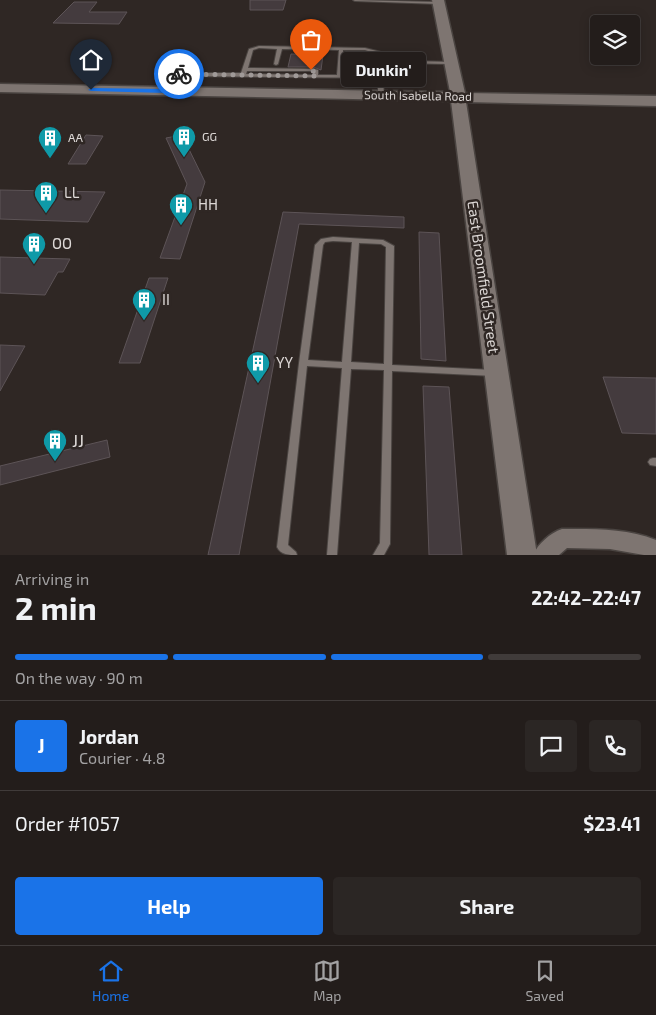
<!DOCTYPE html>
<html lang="en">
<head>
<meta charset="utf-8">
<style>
	:root { --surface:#231d1b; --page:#2b2624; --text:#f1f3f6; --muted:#a3a2a3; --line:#403b3a; --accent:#1a73e8 }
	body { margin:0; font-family:"Exo 2",sans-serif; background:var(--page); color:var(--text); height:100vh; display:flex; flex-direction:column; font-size:19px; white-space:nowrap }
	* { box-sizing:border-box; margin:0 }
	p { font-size:16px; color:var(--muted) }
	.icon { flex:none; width:28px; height:28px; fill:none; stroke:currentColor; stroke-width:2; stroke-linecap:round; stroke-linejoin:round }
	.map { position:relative; height:555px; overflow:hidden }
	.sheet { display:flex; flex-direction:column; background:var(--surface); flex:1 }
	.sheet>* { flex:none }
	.controls { position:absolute; left:590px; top:15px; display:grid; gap:10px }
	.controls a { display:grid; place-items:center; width:50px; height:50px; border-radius:5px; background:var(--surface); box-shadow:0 2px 12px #0003,0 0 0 1px var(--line); font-size:25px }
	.pin { position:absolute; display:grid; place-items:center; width:42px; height:42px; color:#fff; margin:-51px -21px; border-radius:50% 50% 50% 0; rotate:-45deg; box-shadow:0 0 5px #0007 }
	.pin .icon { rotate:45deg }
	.courier { position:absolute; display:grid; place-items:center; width:50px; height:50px; margin:-25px; border:4px solid #1a73e8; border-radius:50%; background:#fff; color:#222; box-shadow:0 1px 6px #0007 }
	.bubble { position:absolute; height:35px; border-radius:5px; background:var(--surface); box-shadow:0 2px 12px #0003,0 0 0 1px var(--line); font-size:16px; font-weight:700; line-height:35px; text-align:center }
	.overview em { font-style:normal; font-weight:700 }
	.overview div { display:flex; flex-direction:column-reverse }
	.overview { display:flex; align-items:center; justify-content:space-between; height:85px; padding:0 15px }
	h1 { font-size:32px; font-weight:700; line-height:38px }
	.bar { display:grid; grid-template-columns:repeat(4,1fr); gap:8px 5px; align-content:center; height:60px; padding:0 15px }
	.bar i { height:6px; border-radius:4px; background:var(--line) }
	.bar .active { background:var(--accent) }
	.bar p { grid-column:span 4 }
	.line { display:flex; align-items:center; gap:12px; padding:0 15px; border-top:1px solid var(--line) }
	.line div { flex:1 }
	.round { display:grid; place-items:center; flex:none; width:52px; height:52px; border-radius:5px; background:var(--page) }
	.button { display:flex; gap:10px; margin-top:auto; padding:10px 15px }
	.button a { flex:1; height:58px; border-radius:5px; background:var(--accent); color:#fff; font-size:20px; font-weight:700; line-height:58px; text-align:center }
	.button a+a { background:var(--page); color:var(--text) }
	.tabs { display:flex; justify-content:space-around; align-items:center; height:70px; border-top:1px solid var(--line); background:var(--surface); font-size:14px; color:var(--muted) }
	.tabs a { display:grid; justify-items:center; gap:2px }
	.tabs .active { color:var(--accent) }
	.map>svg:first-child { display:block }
	.building { fill:#443b3e; stroke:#5d5457 }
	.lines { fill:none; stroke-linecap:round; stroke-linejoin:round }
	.lane-casing { stroke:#4a4441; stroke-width:2 }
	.street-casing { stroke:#4a4441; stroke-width:3 }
	.secondary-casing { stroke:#4a4441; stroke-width:3 }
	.lane { fill:#7e7571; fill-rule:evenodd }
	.street { fill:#7e7571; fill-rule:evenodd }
	.secondary { fill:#7e7571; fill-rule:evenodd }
	.route { fill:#1a73e8 }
	.done { stroke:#a09a98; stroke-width:5; stroke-dasharray:0 9 }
	.labels { text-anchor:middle; stroke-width:5; stroke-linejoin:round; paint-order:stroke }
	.far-street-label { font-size:12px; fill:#ddd8d6; stroke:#2f2724 }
	.far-poi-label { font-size:12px; fill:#ddd8d6; stroke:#2f2724; text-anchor:start }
	.poi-label { font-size:15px; fill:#ddd8d6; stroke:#2f2724; text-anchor:start }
	.street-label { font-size:15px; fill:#ddd8d6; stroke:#2f2724 }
	.near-poi-label { font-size:18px; fill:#ddd8d6; stroke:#2f2724; text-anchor:start }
</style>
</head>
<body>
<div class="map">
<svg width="656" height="555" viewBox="0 0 656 555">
	<rect width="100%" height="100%" fill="#2f2724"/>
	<g class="building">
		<path d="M 250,0 L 286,0 L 283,10 L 250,10 Z"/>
		<path d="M 74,2 L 97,2 L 89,12 L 127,12 L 119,24 L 53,23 Z"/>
		<path d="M 291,54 L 323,55 L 321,70 L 313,67 L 288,67 Z"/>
		<path d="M 86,135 L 103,136 L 86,164 L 68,164 Z"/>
		<path d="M 182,135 L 205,182 L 180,259 L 160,258 L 187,184 L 166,138 Z"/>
		<path d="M 0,190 L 105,192 L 88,222 L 0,219 Z"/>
		<path d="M 283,212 L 404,217 L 404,228 L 299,224 L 239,555 L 208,555 Z"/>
		<path d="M 419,232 L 439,233 L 446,361 L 421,359 Z"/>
		<path d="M 0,257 L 70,259 L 63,272 L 58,272 L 45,295 L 0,293 Z"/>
		<path d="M 149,278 L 168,278 L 140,363 L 119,363 Z"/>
		<path d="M 0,345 L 25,346 L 0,391 Z"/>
		<path d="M 603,377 L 656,378 L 656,434 L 622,433 Z"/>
		<path d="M 423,386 L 449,387 L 462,555 L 429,555 Z"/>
		<path d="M 107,440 L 110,457 L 0,485 L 0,466 Z"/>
	</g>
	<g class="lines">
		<g class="lane-casing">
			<g id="lane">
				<path d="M 353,0 L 439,2 L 441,3 L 439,4 L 355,1 Z"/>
				<path d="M 259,46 L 365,48 L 381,52 L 382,60 L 451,62 L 453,63 L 451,64 L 382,63 L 384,96 L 381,98 L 378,96 L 378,78 L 178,76 L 176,77 L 168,92 L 163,91 L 172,75 L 177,73 L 241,73 L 249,49 ZM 259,48 L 277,49 L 274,64 L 276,65 L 278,64 L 282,49 L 339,50 L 337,75 L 318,75 L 318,70 L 313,69 L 248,68 L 253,50 ZM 343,50 L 365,50 L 377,54 L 378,75 L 342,75 ZM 247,71 L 313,71 L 313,75 L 246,74 Z"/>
				<path d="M 333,237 L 383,240 L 394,246 L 392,365 L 494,370 L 497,371 L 498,373 L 497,375 L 494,376 L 392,371 L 390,544 L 384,555 L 373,555 L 380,543 L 384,370 L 351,369 L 337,555 L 327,555 L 342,368 L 307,366 L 288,545 L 296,552 L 297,555 C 289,555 281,555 277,547 L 299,363 L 315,245 L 321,239 ZM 333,241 L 352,242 L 342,362 L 308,360 L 323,245 L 325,242 ZM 359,243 L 381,244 L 386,247 L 384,364 L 351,362 Z"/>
				<path d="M 653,458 L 656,458 L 656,466 L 650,465 L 648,462 L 650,459 Z"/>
			</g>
		</g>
		<g class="street-casing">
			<path id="street" d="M 562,529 C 594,529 626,528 656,540 L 656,555 L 644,555 L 610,549 L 567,548 L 559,555 L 533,555 C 538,544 550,533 562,529 Z"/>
		</g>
		<g class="secondary-casing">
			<path id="secondary" d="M 432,0 L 444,0 L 465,93 L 656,96 L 656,106 L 466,102 L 537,555 L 507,555 L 451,101 L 0,92 L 0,84 L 450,92 Z"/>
		</g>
		<use href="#lane" class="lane"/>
		<use href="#street" class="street"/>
		<use href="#secondary" class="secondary"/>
	</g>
	<path class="route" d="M 177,73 L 181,74 C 173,79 173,88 166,93 L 91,91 L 88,90 L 91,88 L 164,89 L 172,75 Z"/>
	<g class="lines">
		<path class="done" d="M 179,74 L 316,76 L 316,72 L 311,70"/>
	</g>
	<defs>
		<g id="building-pin" transform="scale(1.25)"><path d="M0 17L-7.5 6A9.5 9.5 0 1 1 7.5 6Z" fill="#0f9aa8" stroke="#2f2724"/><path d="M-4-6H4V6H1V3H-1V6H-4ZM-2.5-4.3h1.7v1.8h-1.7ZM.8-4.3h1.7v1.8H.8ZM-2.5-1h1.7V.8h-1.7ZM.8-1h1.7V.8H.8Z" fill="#fff"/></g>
	</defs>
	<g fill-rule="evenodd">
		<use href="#building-pin" x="184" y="137"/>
		<use href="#building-pin" x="50" y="138"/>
		<use href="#building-pin" x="46" y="193"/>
		<use href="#building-pin" x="181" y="205"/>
		<use href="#building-pin" x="34" y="244"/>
		<use href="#building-pin" x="144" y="300"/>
		<use href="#building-pin" x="258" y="363"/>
		<use href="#building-pin" x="55" y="441"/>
	</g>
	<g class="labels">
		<g class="far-street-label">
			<text transform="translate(418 96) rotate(1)" y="4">South Isabella Road</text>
		</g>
		<g class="far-poi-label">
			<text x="202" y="141">GG</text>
			<text x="68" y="142">AA</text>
		</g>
		<g class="poi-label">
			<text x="64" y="198">LL</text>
			<text x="198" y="210">HH</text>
			<text x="52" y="249">OO</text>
			<text x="162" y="305">II</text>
			<text x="276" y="368">YY</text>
		</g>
		<g class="street-label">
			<text transform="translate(483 277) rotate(82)" y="5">East Broomfield Street</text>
		</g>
		<g class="near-poi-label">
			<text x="72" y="447">JJ</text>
		</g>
	</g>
</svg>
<div class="controls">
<a><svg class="icon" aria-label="layers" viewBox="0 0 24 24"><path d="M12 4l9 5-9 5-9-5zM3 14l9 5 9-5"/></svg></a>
</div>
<div class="pin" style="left:311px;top:70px;background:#ea580c"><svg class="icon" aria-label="bag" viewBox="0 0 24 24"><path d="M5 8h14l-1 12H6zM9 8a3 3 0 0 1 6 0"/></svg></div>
<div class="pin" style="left:91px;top:90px;background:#1f2937"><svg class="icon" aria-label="home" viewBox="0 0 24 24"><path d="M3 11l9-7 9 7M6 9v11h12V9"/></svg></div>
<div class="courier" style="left:179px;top:74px"><svg class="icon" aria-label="bike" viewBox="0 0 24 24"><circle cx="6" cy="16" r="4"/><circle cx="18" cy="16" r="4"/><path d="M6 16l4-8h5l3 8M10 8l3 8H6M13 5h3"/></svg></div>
<div class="bubble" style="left:341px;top:52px;width:85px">Dunkin'</div>
</div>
<section class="sheet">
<div class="overview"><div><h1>2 min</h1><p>Arriving in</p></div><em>22:42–22:47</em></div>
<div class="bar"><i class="active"></i><i class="active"></i><i class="active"></i><i></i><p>On the way · 90 m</p></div>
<div class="line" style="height:90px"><b class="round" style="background:var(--accent);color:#fff">J</b><div><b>Jordan</b><p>Courier · 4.8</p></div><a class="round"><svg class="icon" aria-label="chat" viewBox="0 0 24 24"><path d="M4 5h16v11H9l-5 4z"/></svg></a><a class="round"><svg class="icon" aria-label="phone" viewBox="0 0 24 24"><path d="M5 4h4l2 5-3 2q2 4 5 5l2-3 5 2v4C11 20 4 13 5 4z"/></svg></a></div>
<div class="line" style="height:65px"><div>Order #1057</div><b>$23.41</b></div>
<div class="button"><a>Help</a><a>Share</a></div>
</section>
<nav class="tabs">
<a class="active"><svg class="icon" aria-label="home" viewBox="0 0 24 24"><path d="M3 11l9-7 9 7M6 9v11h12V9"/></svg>Home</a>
<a><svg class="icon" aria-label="map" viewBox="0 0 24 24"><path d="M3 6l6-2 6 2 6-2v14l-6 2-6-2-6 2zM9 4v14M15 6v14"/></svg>Map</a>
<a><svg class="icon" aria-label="saved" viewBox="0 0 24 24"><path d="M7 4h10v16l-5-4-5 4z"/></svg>Saved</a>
</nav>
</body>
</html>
